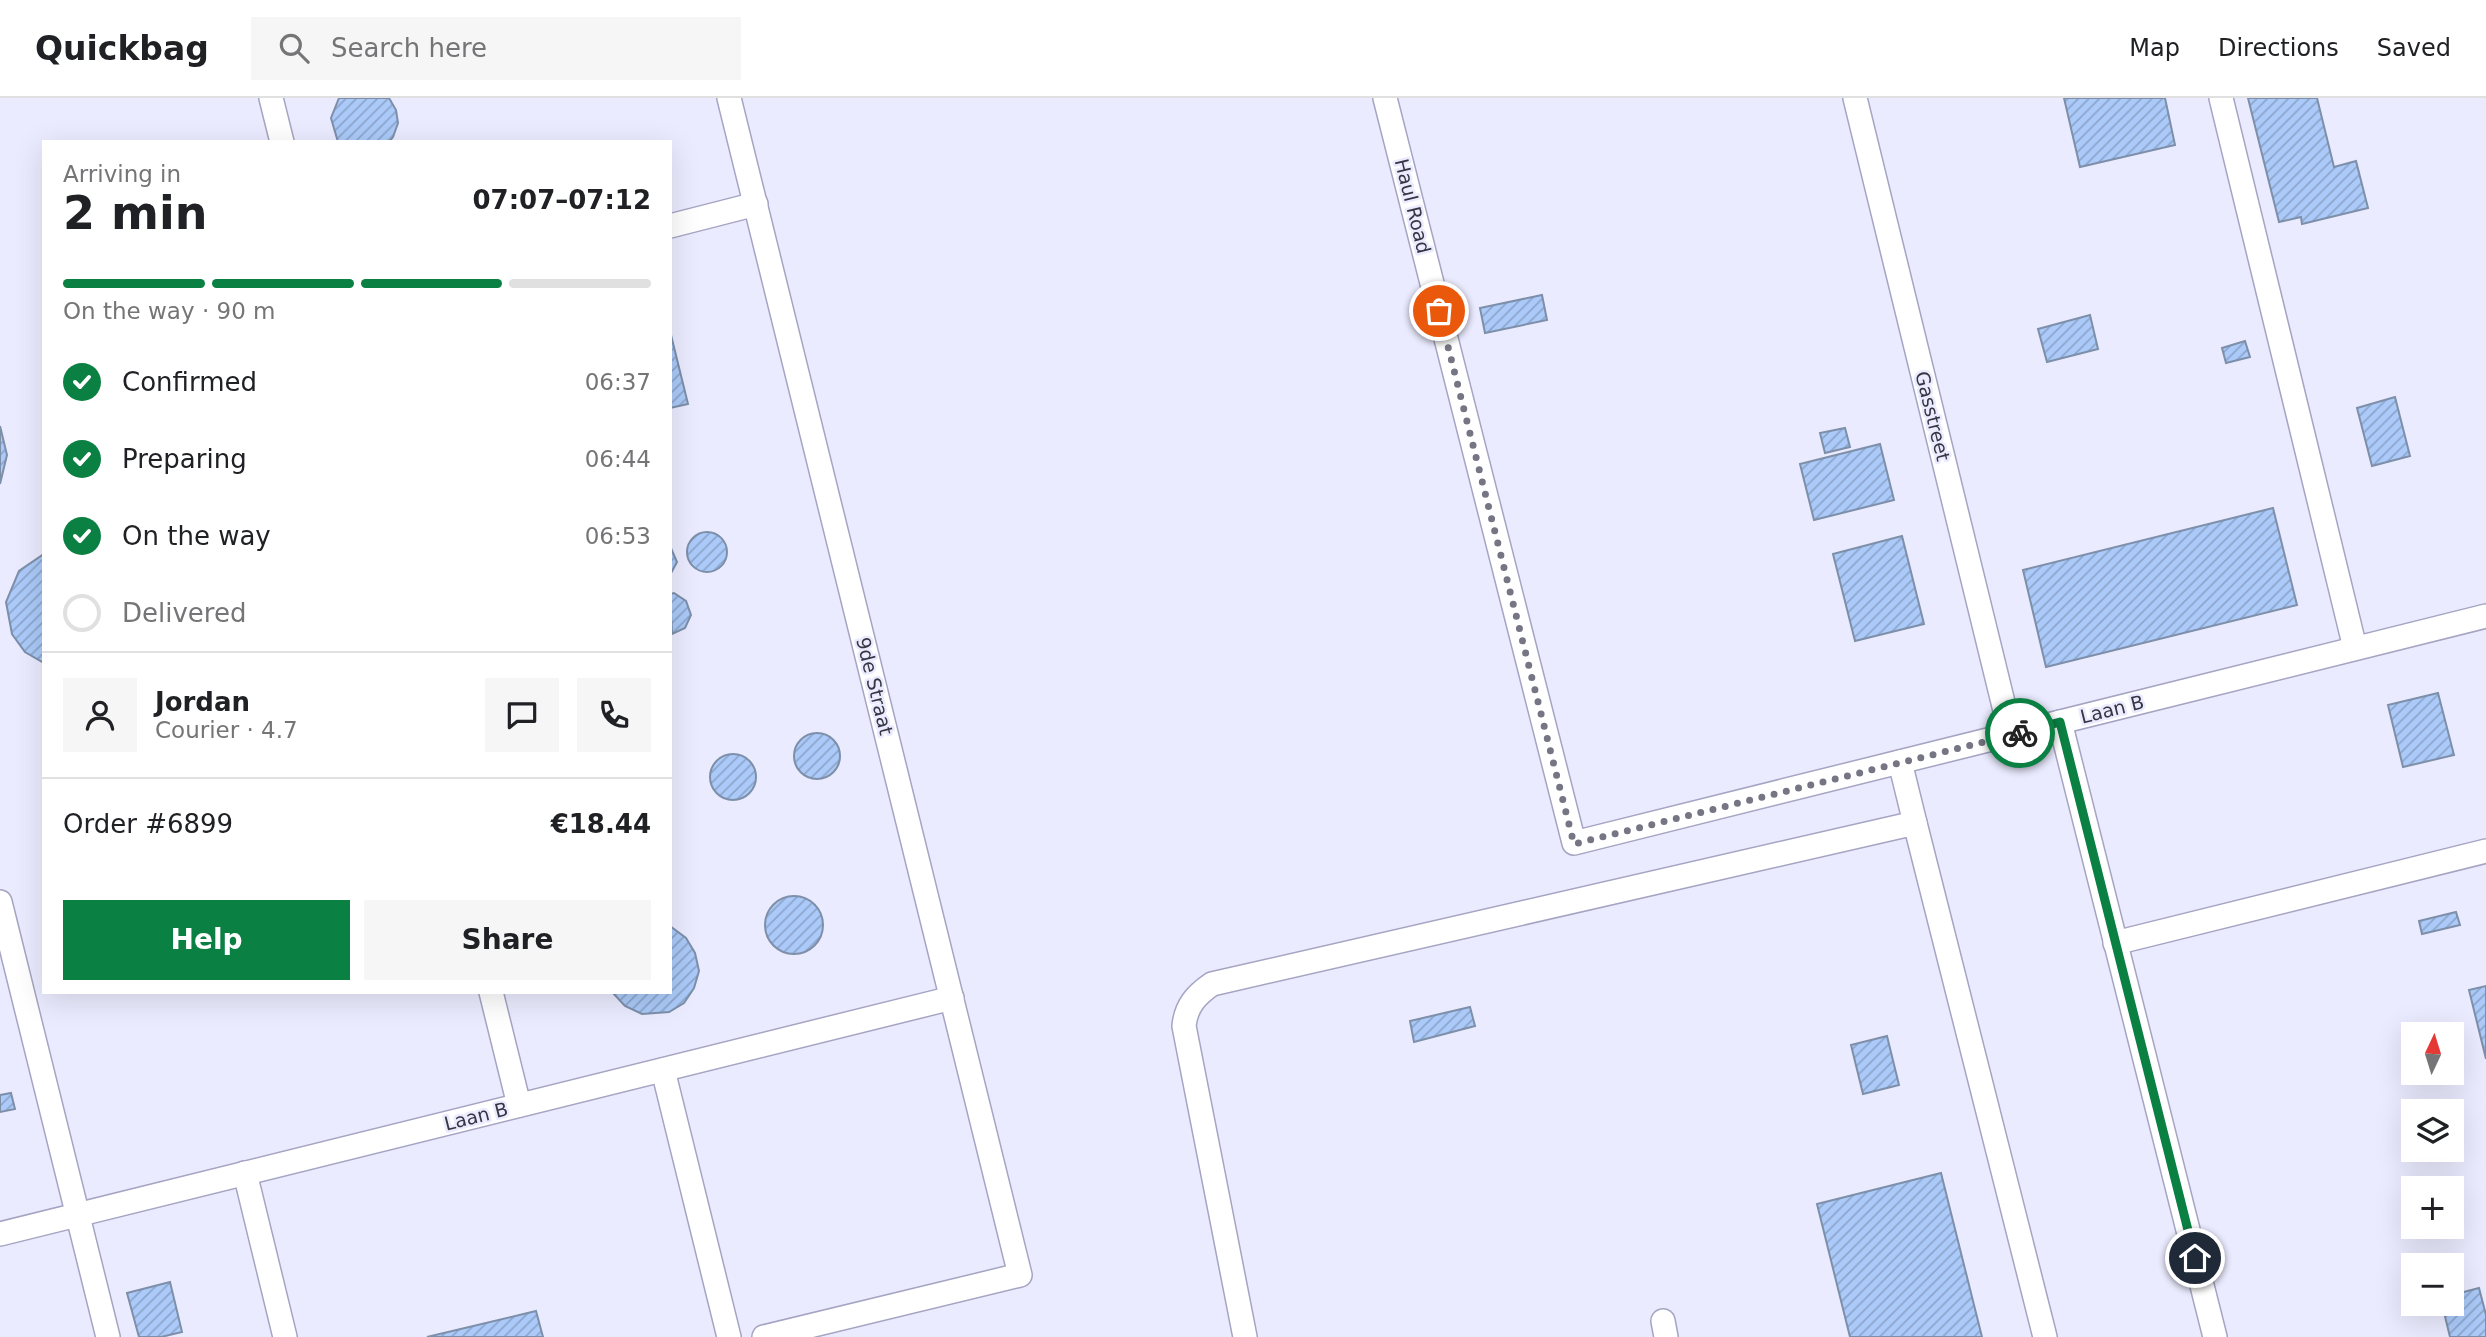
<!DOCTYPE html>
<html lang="en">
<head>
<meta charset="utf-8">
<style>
	:root { --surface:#fff; --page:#f6f6f6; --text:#202124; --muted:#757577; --line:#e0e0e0; --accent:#0b8043 }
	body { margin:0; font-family:"DejaVu Sans",sans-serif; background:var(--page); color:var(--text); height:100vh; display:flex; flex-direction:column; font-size:26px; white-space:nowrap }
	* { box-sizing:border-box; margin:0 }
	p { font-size:23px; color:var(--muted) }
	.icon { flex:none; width:38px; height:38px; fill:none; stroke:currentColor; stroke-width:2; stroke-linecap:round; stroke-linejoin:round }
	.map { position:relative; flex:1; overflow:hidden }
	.drawer { position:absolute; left:42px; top:42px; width:630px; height:854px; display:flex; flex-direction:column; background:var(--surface); border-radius:0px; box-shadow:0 7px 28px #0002 }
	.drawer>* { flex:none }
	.needle { width:46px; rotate:4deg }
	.controls { position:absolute; left:2401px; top:924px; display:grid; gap:14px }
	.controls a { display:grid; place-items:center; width:63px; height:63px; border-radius:0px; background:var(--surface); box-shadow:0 7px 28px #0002; font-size:35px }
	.pin { position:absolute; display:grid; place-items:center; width:60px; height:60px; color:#fff; margin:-30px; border:4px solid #fff; border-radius:50%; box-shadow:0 2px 7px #0007 }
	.courier { position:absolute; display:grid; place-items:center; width:70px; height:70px; margin:-35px; border:5px solid #0b8043; border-radius:50%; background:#fff; color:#222; box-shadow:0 2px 9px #0007 }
	.overview em { font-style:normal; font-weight:800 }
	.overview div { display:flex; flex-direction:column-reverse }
	.overview { display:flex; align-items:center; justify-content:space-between; height:119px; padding:0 21px }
	h1 { font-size:46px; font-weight:800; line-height:52px }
	.bar { display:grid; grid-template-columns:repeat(4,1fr); gap:10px 7px; align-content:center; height:84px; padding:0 21px }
	.bar i { height:9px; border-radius:5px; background:var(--line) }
	.bar .on { background:var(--accent) }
	.bar p { grid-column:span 4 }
	.line { display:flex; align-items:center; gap:18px; padding:0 21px; border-top:2px solid var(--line) }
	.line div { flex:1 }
	.round { display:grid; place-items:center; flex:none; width:74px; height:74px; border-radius:0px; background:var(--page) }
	ol { padding:0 21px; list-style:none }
	li { display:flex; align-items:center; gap:21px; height:77px }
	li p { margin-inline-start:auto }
	li .icon { padding:7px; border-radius:50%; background:var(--accent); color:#fff; stroke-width:4 }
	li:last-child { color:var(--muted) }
	li i { width:38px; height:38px; border:4px solid var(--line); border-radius:50% }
	.primary-button { display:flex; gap:14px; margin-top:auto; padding:14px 21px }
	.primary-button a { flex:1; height:80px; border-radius:0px; background:var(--accent); color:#fff; font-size:28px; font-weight:800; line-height:80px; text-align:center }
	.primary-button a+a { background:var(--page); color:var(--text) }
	header { display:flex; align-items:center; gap:42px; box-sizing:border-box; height:98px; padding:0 35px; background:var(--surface); border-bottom:2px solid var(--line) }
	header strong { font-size:33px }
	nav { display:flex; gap:38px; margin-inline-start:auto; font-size:24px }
	.search { width:490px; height:63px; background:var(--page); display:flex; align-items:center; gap:18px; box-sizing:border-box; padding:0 24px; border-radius:0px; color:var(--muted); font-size:26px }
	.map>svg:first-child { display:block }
	.building { fill:url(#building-hatch); stroke:#7d8fa9; stroke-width:2 }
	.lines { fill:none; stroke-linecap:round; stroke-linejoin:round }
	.lane-casing { stroke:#a5a4c3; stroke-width:26 }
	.lane { stroke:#fff; stroke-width:23 }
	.done { stroke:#757584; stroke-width:7; stroke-dasharray:0 12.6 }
	.route { stroke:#0b8043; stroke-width:9 }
	.labels { text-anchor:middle; stroke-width:5; stroke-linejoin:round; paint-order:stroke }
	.street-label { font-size:19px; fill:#363542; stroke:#ebebff }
</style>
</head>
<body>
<header>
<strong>Quickbag</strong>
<div class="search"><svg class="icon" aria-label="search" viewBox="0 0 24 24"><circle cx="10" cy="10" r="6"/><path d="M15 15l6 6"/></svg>Search here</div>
<nav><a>Map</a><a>Directions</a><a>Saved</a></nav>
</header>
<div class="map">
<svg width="2486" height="1239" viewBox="0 0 2486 1239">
	<defs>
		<pattern id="building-hatch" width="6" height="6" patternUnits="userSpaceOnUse" patternTransform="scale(1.75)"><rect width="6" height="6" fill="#abcaf9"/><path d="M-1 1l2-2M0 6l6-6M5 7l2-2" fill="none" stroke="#8ca5cb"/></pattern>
	</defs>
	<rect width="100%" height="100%" fill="#ebebff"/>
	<g class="building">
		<path d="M 339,0 L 389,0 L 396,12 L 398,25 L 393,39 L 389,44 L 338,44 L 331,20 Z"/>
		<path d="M 2064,0 L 2165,0 L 2175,47 L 2080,69 Z"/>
		<path d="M 2248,0 L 2317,0 L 2334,69 L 2356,63 L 2368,110 L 2302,126 L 2301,119 L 2279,124 Z"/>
		<path d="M 1542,197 L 1547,222 L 1485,235 L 1480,210 Z"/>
		<path d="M 2090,217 L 2098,251 L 2047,264 L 2038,231 Z"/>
		<path d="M 670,233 L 688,306 L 670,310 Z"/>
		<path d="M 2245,243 L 2250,259 L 2226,265 L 2222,250 Z"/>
		<path d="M 2395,299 L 2410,358 L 2372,368 L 2357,310 Z"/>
		<path d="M 0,328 L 7,357 L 0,386 Z"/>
		<path d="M 1845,330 L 1850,349 L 1825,355 L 1820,335 Z"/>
		<path d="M 1880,346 L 1894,402 L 1814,422 L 1800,366 Z"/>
		<path d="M 2273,410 L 2297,507 L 2046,569 L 2023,472 Z"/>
		<circle cx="707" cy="454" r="20"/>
		<path d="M 1902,438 L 1924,526 L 1855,543 L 1833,456 Z"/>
		<path d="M 670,448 L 677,464 L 670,477 Z"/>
		<path d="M 44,456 L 44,565 L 25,554 L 12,536 L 6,504 L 19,473 Z"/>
		<path d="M 674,495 L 686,503 L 691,517 L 685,530 L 672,536 L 670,496 Z"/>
		<path d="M 2438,595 L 2454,657 L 2403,669 L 2388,607 Z"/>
		<circle cx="817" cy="658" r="23"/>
		<circle cx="733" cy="679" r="23"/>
		<circle cx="794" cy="827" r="29"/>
		<path d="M 2456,814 L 2460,827 L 2422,836 L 2419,823 Z"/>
		<path d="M 670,828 L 686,840 L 695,855 L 699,873 L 694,890 L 684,905 L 669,914 L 642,916 L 625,908 L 612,894 L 670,894 Z"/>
		<path d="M 2486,888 L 2486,961 L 2469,892 Z"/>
		<path d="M 1470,909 L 1475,928 L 1414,944 L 1410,923 Z"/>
		<path d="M 1887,938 L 1899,987 L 1863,996 L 1851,947 Z"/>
		<path d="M 11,995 L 15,1011 L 0,1014 L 0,997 Z"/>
		<path d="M 1941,1075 L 1982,1239 L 1850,1239 L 1817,1106 Z"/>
		<path d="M 170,1184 L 182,1234 L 161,1239 L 139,1239 L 127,1195 Z"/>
		<path d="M 2479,1190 L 2486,1217 L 2486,1239 L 2450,1239 L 2442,1206 L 2452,1206 L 2452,1197 Z"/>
		<path d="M 536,1213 L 543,1239 L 427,1239 Z"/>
	</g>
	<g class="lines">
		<g class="lane-casing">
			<g id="lane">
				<path d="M 271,0 L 282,44"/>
				<path d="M 729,0 L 1020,1177 L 764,1239"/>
				<path d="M 1385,0 L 1574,745 L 2486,518"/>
				<path d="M 1855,0 L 2011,637"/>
				<path d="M 2221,0 L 2355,550"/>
				<path d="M 670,128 L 756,106"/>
				<path d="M 2060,624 L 2215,1239"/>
				<path d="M 1900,664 L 1915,725"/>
				<path d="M 0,804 L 108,1239"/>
				<path d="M 2115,845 L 2486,753"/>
				<path d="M 491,894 L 519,1007"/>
				<path d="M 663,972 L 729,1239"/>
				<path d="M 245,1075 L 285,1239"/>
				<path d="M 0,1136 L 952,900"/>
				<path d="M 1663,1223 L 1666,1239"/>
				<path d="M 1245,1239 L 1184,928 C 1186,908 1196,897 1212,886 L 1915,725 L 2045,1239"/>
			</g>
		</g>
		<use href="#lane" class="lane"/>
	</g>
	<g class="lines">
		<path class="done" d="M 1439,213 L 1574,746 L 2020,635"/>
		<path class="route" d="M 2020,635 L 2060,624 L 2195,1160"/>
	</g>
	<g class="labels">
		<g class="street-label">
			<text transform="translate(1413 108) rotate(76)" y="7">Haul Road</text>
			<text transform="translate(1933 318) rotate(76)" y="7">Gasstreet</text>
			<text transform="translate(875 588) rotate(76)" y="7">9de Straat</text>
			<text transform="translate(2112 611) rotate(-14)" y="7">Laan B</text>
			<text transform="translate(476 1018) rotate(-14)" y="7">Laan B</text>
		</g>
	</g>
</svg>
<div class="controls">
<a><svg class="needle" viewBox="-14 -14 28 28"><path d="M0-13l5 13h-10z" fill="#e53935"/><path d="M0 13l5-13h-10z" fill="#757577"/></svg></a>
<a><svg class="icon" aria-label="layers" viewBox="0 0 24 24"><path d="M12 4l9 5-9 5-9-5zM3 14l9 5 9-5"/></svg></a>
<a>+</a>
<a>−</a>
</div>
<div class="pin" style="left:1439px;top:213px;background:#ea580c"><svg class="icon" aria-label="bag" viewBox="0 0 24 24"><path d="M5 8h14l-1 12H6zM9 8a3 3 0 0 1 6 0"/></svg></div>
<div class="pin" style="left:2195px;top:1160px;background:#1f2937"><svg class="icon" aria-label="home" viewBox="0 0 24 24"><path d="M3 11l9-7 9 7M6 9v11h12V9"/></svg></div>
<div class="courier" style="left:2020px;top:635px"><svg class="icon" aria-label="bike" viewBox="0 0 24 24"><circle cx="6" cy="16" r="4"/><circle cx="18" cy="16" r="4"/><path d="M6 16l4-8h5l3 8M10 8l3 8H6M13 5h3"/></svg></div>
<section class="drawer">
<div class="overview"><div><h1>2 min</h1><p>Arriving in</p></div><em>07:07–07:12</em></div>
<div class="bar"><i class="on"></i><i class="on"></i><i class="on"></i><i></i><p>On the way · 90 m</p></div>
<ol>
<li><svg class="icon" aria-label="check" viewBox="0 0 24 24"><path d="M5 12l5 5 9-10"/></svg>Confirmed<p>06:37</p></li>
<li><svg class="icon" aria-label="check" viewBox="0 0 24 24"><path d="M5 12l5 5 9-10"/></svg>Preparing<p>06:44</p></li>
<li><svg class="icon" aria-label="check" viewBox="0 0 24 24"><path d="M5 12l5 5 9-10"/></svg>On the way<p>06:53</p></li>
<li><i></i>Delivered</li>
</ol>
<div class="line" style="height:126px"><a class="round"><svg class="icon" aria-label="person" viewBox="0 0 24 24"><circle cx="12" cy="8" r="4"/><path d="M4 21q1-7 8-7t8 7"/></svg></a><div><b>Jordan</b><p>Courier · 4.7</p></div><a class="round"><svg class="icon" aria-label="chat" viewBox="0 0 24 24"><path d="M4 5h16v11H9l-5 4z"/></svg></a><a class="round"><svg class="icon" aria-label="phone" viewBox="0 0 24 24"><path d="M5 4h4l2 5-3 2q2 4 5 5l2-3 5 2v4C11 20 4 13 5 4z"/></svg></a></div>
<div class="line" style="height:91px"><div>Order #6899</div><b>€18.44</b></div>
<div class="primary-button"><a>Help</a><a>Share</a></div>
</section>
</div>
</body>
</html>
